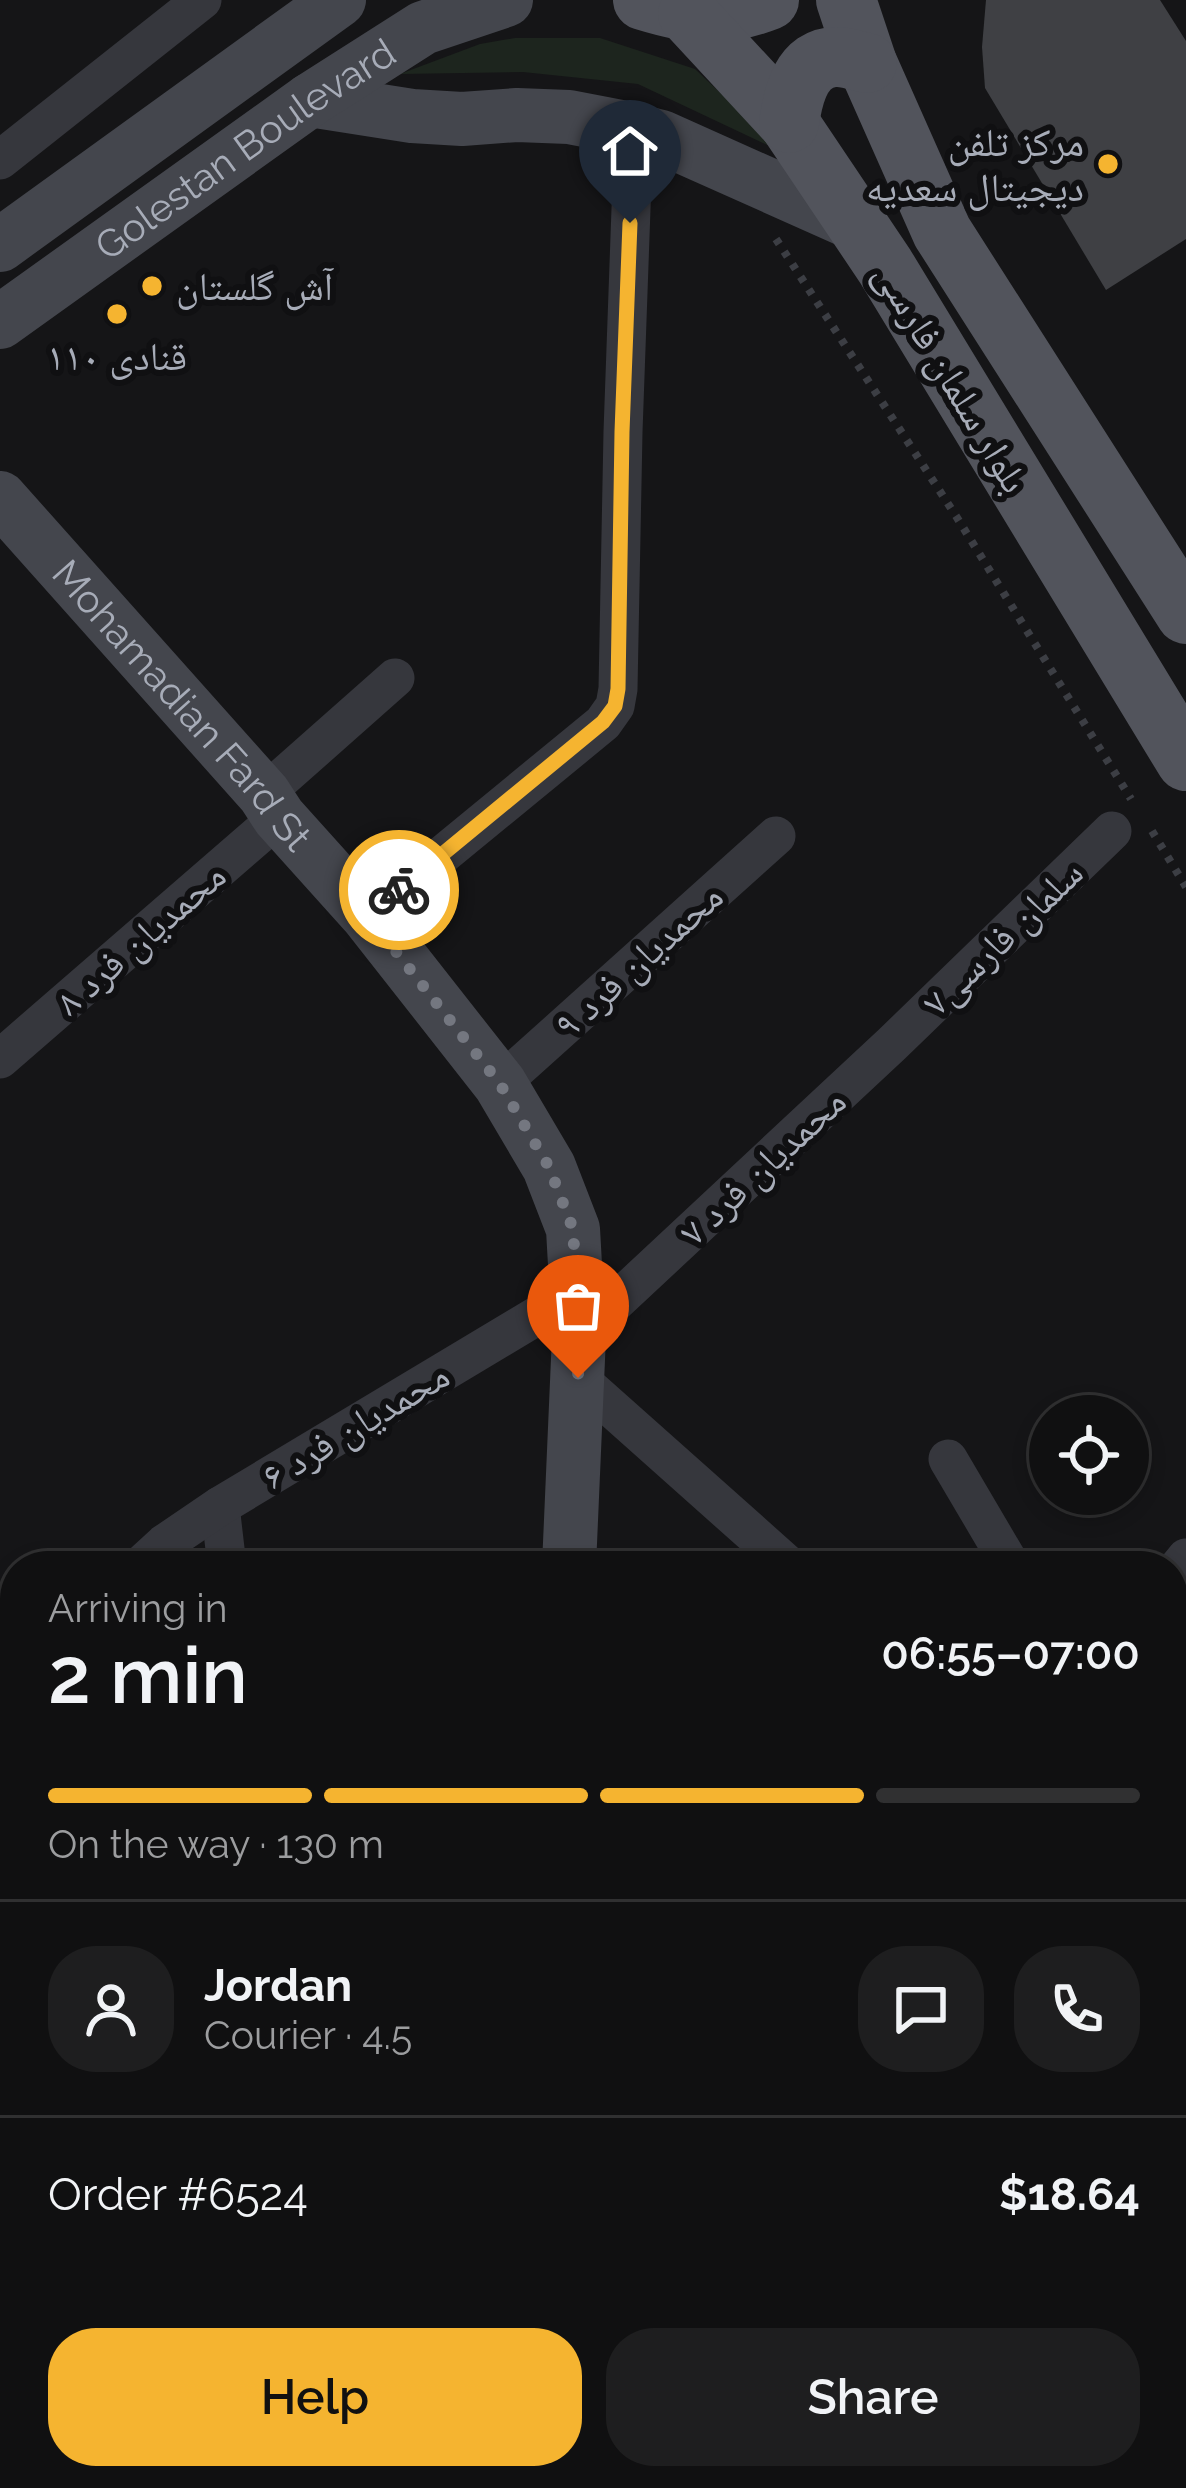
<!DOCTYPE html>
<html lang="en">
<head>
<meta charset="utf-8">
<style>
	:root { --surface:#101011; --page:#1e1e1f; --text:#f1f3f6; --muted:#9c9d9f; --line:#303031; --accent:#f5b430 }
	body { margin:0; font-family:Raleway,"Noto Naskh Arabic",sans-serif; background:var(--page); color:var(--text); height:100vh; display:flex; flex-direction:column; font-size:45px; white-space:nowrap }
	* { box-sizing:border-box; margin:0 }
	p { font-size:39px; color:var(--muted) }
	.icon { flex:none; width:66px; height:66px; fill:none; stroke:currentColor; stroke-width:2; stroke-linecap:round; stroke-linejoin:round }
	.map { position:relative; flex:1; overflow:hidden }
	.drawer { position:absolute; left:0px; top:1551px; width:1188px; height:939px; display:flex; flex-direction:column; background:var(--surface); border-radius:48px 48px 0 0; box-shadow:0 6px 18px #0003,0 0 0 3px var(--line) }
	.drawer>* { flex:none }
	.fabs { position:absolute; left:1029px; top:1395px; display:grid; gap:24px }
	.fabs a { display:grid; place-items:center; width:120px; height:120px; border-radius:50%; background:var(--surface); box-shadow:0 6px 18px #0003,0 0 0 3px var(--line); font-size:60px }
	.pin { position:absolute; display:grid; place-items:center; width:102px; height:102px; color:#fff; margin:-123px -51px; border-radius:50% 50% 50% 0; rotate:-45deg; box-shadow:0 0 12px #0007 }
	.pin .icon { rotate:45deg }
	.courier { position:absolute; display:grid; place-items:center; width:120px; height:120px; margin:-60px; border:9px solid #f5b430; border-radius:50%; background:#fff; color:#222; box-shadow:0 3px 15px #0007 }
	.headline em { font-style:normal; font-weight:600 }
	.headline div { display:flex; flex-direction:column-reverse }
	.headline { display:flex; align-items:center; justify-content:space-between; height:204px; padding:0 48px }
	h1 { font-size:78px; font-weight:600; line-height:90px }
	.bar { display:grid; grid-template-columns:repeat(4,1fr); gap:18px 12px; align-content:center; height:144px; padding:0 48px }
	.bar i { height:15px; border-radius:9px; background:var(--line) }
	.bar .active { background:var(--accent) }
	.bar p { grid-column:span 4 }
	.line { display:flex; align-items:center; gap:30px; padding:0 48px; border-top:3px solid var(--line) }
	.line div { flex:1 }
	.round { display:grid; place-items:center; flex:none; width:126px; height:126px; border-radius:48px; background:var(--page) }
	.primary-button { display:flex; gap:24px; margin-top:auto; padding:24px 48px }
	.primary-button a { flex:1; height:138px; border-radius:48px; background:var(--accent); color:#111; font-size:48px; font-weight:600; line-height:138px; text-align:center }
	.primary-button a+a { background:var(--page); color:var(--text) }
	.map>svg:first-child { display:block }
	.green { fill:#1d251e }
	.building { fill:#3f4044 }
	.lines { fill:none; stroke-linecap:round; stroke-linejoin:round }
	.path { stroke:#3c3e44; stroke-width:8; stroke-dasharray:6 9; stroke-linecap:butt }
	.street { stroke:#36373d; stroke-width:39 }
	.secondary { stroke:#44464d; stroke-width:54 }
	.primary { stroke:#52545c; stroke-width:60 }
	.done { stroke:#747780; stroke-width:12; stroke-dasharray:0 21.6 }
	.route { stroke:#f5b430; stroke-width:15 }
	.poi-dot { fill:#f5b430; stroke:#101012; stroke-width:4.5 }
	.labels { text-anchor:middle; stroke-width:12; stroke-linejoin:round; paint-order:stroke }
	.poi-label { font-size:39px; fill:#a7acb8; stroke:#101012; text-anchor:end }
	.street-label { font-size:39px; fill:#a7acb8; stroke:#101012 }
</style>
</head>
<body>
<div class="map">
<svg width="1186" height="2488" viewBox="0 0 1186 2488">
	<rect width="100%" height="100%" fill="#151517"/>
	<path class="green" d="M 515,38 L 600,38 L 695,69 L 784,153 L 638,84 L 523,72 L 400,74 L 480,44 Z"/>
	<path class="building" d="M 986,0 L 1160,0 L 1186,41 L 1186,239 L 1106,290 L 985,88 L 982,47 Z"/>
	<g class="lines">
		<g class="path">
			<path d="M 776,239 L 956,516 L 1131,799"/>
			<path d="M 1152,831 L 1186,887"/>
		</g>
		<g class="street">
			<path d="M 0,160 L 202,0"/>
			<path d="M 264,794 L 395,678"/>
			<path d="M 368,916 L 603,723 L 615,706 L 618,689 L 623,432 L 632,181 L 629,163"/>
			<path d="M 0,1059 L 279,817"/>
			<path d="M 500,1084 L 776,836"/>
			<path d="M 579,1336 L 892,1044 L 1112,831"/>
			<path d="M 578,1378 L 789,1566"/>
			<path d="M 948,1459 L 1011,1566"/>
			<path d="M 220,1506 L 227,1566"/>
			<path d="M 140,1566 L 164,1544 L 220,1506 L 575,1293"/>
			<path d="M 1173,1574 L 1186,1558"/>
			<path d="M 0,1732 L 15,1714"/>
			<path d="M 0,2093 L 15,2077"/>
			<path d="M 0,2366 L 15,2379"/>
			<path d="M 122,2475 L 135,2488"/>
			<path d="M 913,2475 L 913,2488"/>
		</g>
		<g class="secondary">
			<path d="M 310,100 L 412,116 L 462,119 L 517,115 L 569,117 L 621,127 L 661,137 L 856,224"/>
			<path d="M 0,245 L 339,0"/>
			<path id="s1" d="M 0,322 L 310,100 L 423,28 L 506,0"/>
			<path id="s2" d="M 0,498 L 264,794 L 279,817 L 368,916 L 500,1084 L 549,1167 L 573,1229 L 579,1336 L 569,1566"/>
			<path d="M 597,2475 L 598,2488"/>
		</g>
		<g class="primary">
			<path d="M 643,0 C 692,15 720,19 769,0"/>
			<path d="M 846,0 L 867,63 L 942,232 L 1186,614"/>
			<path d="M 688,14 L 789,123 L 885,266 L 1186,761"/>
			<path d="M 789,123 C 793,96 801,56 837,57 C 847,57 858,61 867,63"/>
		</g>
	</g>
	<g class="lines">
		<path class="done" d="M 399,890 L 368,916 L 500,1084 L 549,1167 L 573,1229 L 579,1336 L 578,1378"/>
		<path class="route" d="M 399,890 L 603,722 L 615,706 L 618,689 L 622,432 L 630,223"/>
	</g>
	<g class="poi-dot">
		<circle cx="1108" cy="164" r="12"/>
		<circle cx="152" cy="286" r="12"/>
		<circle cx="117" cy="314" r="12"/>
	</g>
	<g class="labels">
		<g class="poi-label">
			<text x="1084" y="156">مرکز تلفن<tspan x="1084" dy="45">دیجیتال سعدیه</tspan></text>
			<text x="176" y="300" text-anchor="start">آش گلستان</text>
			<text x="117" y="370" text-anchor="middle">قنادی ۱۱۰</text>
		</g>
		<g class="street-label">
			<text dy="14" stroke="none"><textPath href="#s1" startOffset="300">Golestan Boulevard</textPath></text>
			<text transform="translate(952 377) rotate(59)" y="14">بلوار سلمان فارسی</text>
			<text dy="14" stroke="none"><textPath href="#s2" startOffset="276">Mohamadian Fard St</textPath></text>
			<text transform="translate(1002 937) rotate(-44)" y="14">سلمان فارسی۷</text>
			<text transform="translate(140 938) rotate(-41)" y="14">۸ محمدیان فرد</text>
			<text transform="translate(638 960) rotate(-42)" y="14">۹ محمدیان فرد</text>
			<text transform="translate(762 1166) rotate(-43)" y="14">۷ محمدیان فرد</text>
			<text transform="translate(355 1425) rotate(-31)" y="14">۶ محمدیان فرد</text>
		</g>
	</g>
</svg>
<div class="fabs">
<a><svg class="icon" aria-label="locate" viewBox="0 0 24 24"><circle cx="12" cy="12" r="6"/><path d="M12 2v4M12 18v4M2 12h4M18 12h4"/></svg></a>
</div>
<div class="pin" style="left:578px;top:1378px;background:#ea580c"><svg class="icon" aria-label="bag" viewBox="0 0 24 24"><path d="M5 8h14l-1 12H6zM9 8a3 3 0 0 1 6 0"/></svg></div>
<div class="pin" style="left:630px;top:223px;background:#1f2937"><svg class="icon" aria-label="home" viewBox="0 0 24 24"><path d="M3 11l9-7 9 7M6 9v11h12V9"/></svg></div>
<div class="courier" style="left:399px;top:890px"><svg class="icon" aria-label="bike" viewBox="0 0 24 24"><circle cx="6" cy="16" r="4"/><circle cx="18" cy="16" r="4"/><path d="M6 16l4-8h5l3 8M10 8l3 8H6M13 5h3"/></svg></div>
<section class="drawer">
<div class="headline"><div><h1>2 min</h1><p>Arriving in</p></div><em>06:55–07:00</em></div>
<div class="bar"><i class="active"></i><i class="active"></i><i class="active"></i><i></i><p>On the way · 130 m</p></div>
<div class="line" style="height:216px"><a class="round"><svg class="icon" aria-label="person" viewBox="0 0 24 24"><circle cx="12" cy="8" r="4"/><path d="M4 21q1-7 8-7t8 7"/></svg></a><div><b>Jordan</b><p>Courier · 4.5</p></div><a class="round"><svg class="icon" aria-label="chat" viewBox="0 0 24 24"><path d="M4 5h16v11H9l-5 4z"/></svg></a><a class="round"><svg class="icon" aria-label="phone" viewBox="0 0 24 24"><path d="M5 4h4l2 5-3 2q2 4 5 5l2-3 5 2v4C11 20 4 13 5 4z"/></svg></a></div>
<div class="line" style="height:156px"><div>Order #6524</div><b>$18.64</b></div>
<div class="primary-button"><a>Help</a><a>Share</a></div>
</section>
</div>
</body>
</html>
